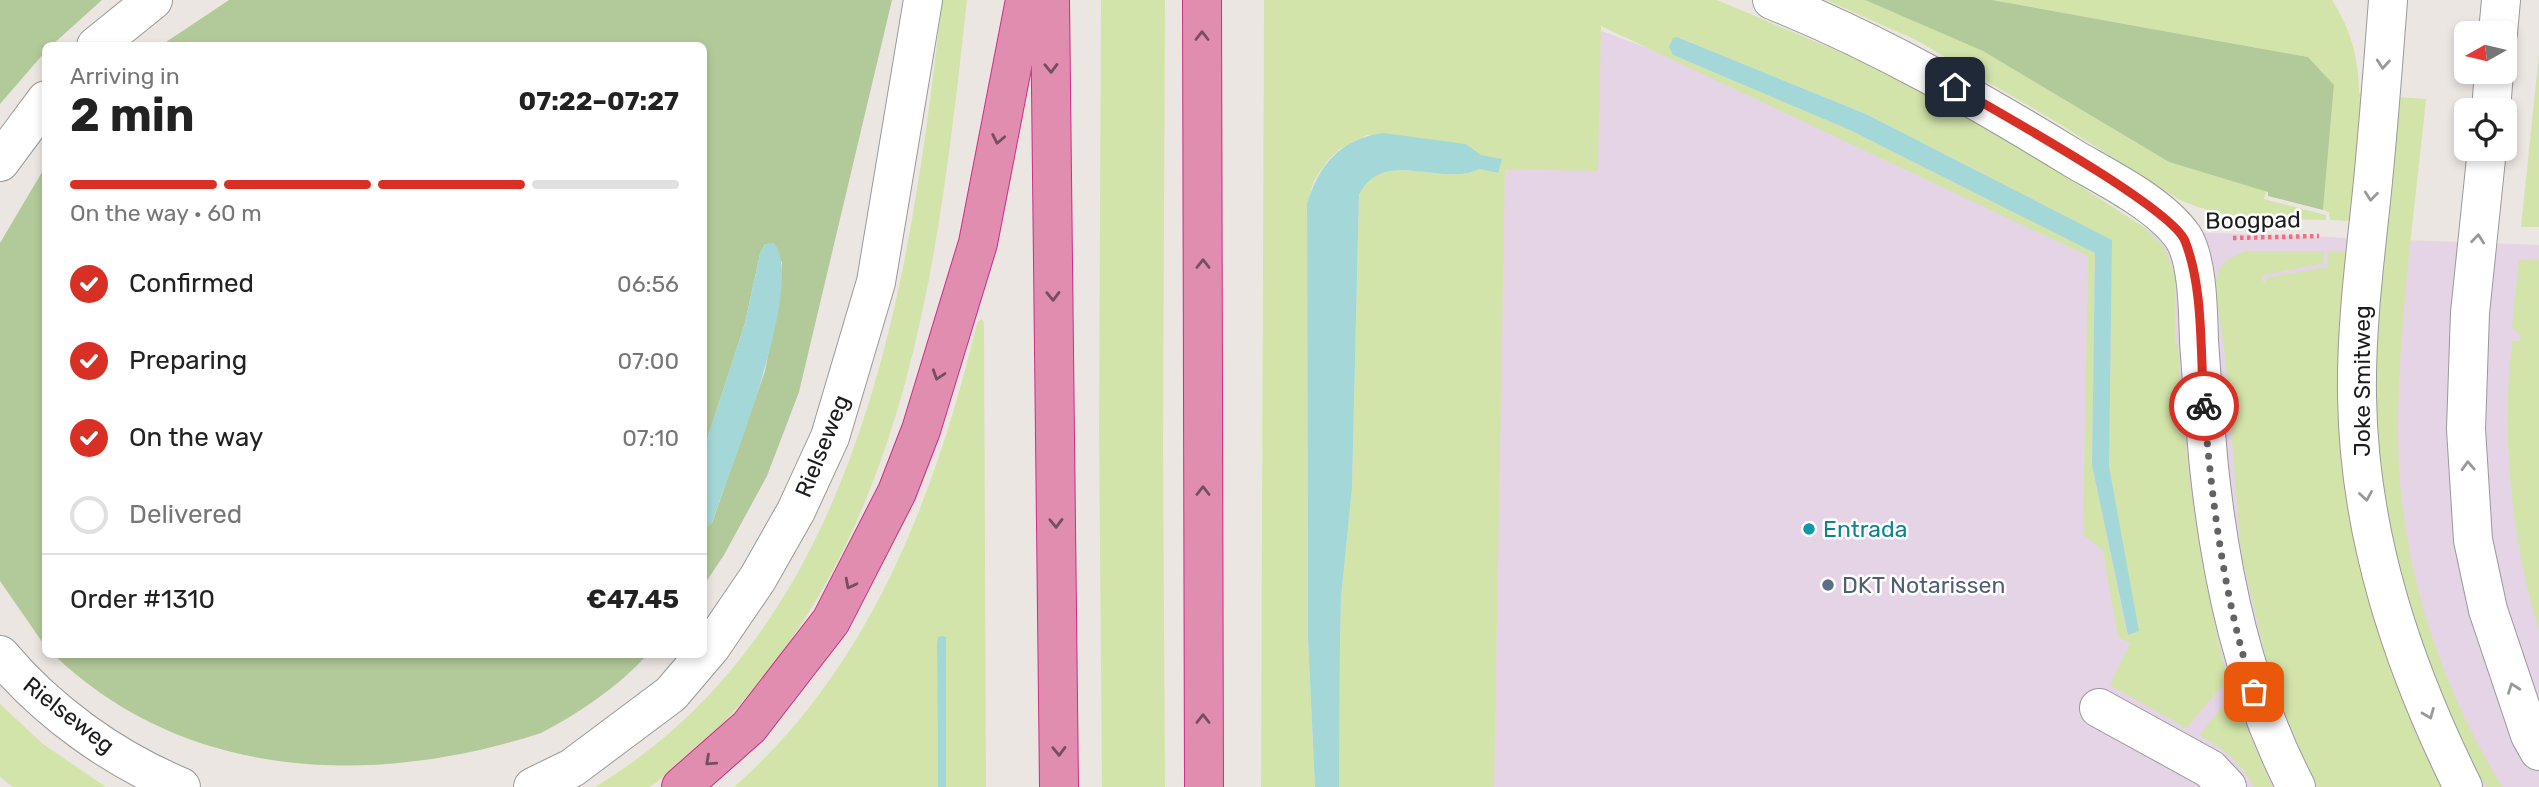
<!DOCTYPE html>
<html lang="en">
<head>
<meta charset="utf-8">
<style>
	:root { --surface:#fff; --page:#f6f6f6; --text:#222; --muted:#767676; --line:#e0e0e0; --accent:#d93025 }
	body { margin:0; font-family:Rubik,sans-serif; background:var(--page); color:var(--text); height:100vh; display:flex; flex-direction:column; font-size:26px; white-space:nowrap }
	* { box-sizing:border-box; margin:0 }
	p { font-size:23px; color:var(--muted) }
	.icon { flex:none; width:38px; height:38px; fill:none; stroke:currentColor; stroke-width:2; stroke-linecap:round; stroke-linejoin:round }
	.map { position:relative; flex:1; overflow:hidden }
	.details { position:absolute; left:42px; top:42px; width:665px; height:616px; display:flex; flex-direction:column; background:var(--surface); border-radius:10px; box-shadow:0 4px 10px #0003 }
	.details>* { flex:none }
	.needle { width:46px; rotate:262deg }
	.fabs { position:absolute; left:2454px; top:21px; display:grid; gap:14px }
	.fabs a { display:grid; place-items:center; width:63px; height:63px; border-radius:10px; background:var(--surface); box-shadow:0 4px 10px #0003; font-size:35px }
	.pin { position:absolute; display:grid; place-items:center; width:60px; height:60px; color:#fff; margin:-30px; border-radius:14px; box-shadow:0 4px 10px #0006 }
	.courier { position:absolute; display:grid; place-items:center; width:70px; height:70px; margin:-35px; border:5px solid #d93025; border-radius:50%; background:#fff; color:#222; box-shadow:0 2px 9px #0007 }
	.headline em { font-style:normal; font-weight:700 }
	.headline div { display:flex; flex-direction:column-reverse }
	.headline { display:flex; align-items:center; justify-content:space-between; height:119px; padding:0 28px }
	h1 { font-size:46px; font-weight:700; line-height:52px }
	.bar { display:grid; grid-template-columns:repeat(4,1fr); gap:10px 7px; align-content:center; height:84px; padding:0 28px }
	.bar i { height:9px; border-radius:5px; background:var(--line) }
	.bar .selected { background:var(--accent) }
	.bar p { grid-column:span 4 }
	.line { display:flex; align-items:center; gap:18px; padding:0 28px; border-top:2px solid var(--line) }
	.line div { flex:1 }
	ol { padding:0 28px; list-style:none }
	li { display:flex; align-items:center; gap:21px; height:77px }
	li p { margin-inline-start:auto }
	li .icon { padding:7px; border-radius:50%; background:var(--accent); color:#fff; stroke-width:4 }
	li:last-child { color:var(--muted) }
	li i { width:38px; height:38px; border:4px solid var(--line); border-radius:50% }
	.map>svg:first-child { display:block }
	.industrial { fill:#e5d4e5 }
	.grass { fill:#d3e4aa; fill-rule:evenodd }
	.forest { fill:#b2ca99 }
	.water { fill:#a4d8d8 }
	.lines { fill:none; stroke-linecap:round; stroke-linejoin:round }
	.minor-casing { stroke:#999; stroke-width:40 }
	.highway-casing { stroke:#cb2e86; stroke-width:40 }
	.path { stroke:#f16e7d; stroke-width:4.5; stroke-dasharray:3.5 3.5; stroke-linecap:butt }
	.minor { stroke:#fff; stroke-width:38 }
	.highway { stroke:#e08daf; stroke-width:38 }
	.oneway { stroke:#744f5e }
	.oneway2 { stroke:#999 }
	.done { stroke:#656361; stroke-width:7; stroke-dasharray:0 12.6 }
	.route { stroke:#d93025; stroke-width:9 }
	.culture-dot { fill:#0f9aa8; stroke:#fff; stroke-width:2.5 }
	.service-dot { fill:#5c6f8a; stroke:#fff; stroke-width:2.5 }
	.labels { text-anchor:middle; stroke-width:5; stroke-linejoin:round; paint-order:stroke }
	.street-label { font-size:23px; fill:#1c1c1c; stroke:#fff }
	.culture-label { font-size:23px; fill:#0d838f; stroke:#fff; text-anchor:start }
	.service-label { font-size:23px; fill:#4e5e75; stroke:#fff; text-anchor:start }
</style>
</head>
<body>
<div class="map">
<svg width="2539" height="787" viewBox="0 0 2539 787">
	<rect width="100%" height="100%" fill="#ece6e2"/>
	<path class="industrial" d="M 1518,0 L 2137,230 L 2539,245 L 2539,787 L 1426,787 Z"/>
	<g class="grass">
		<path d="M 942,0 L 967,0 C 940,244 913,506 745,699 C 720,727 696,753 665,775 C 660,779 654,786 648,787 C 632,787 611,787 595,787 C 863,625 910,283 942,0 Z"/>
		<path d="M 1101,0 L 1165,0 L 1163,445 L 1165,787 L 1102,787 L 1099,430 Z"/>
		<path d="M 1264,0 L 1717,0 L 1864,62 L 1931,97 L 2046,164 L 2144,227 L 2164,247 L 2175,274 L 2175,343 L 2178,345 C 2184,460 2199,567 2228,679 L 2186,728 L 2110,685 L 2130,643 L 2118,637 L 2103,550 L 2083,535 L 2088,256 L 1601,26 L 1598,171 L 1505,169 L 1494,787 L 1339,787 L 1340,643 L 1341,598 L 1352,488 L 1359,195 C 1380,146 1444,188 1479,169 L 1498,173 L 1501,159 L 1480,155 L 1466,144 L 1367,135 L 1340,149 L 1328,160 L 1314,181 L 1307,204 L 1308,639 L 1315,787 L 1261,787 ZM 1677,37 L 1866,114 L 2112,240 L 2109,466 L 2138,630 L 2127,634 L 2092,465 L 2095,253 L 1850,130 L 1673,55 L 1673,38 Z"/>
		<path d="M 1826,0 L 1865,0 L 1983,50 L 2169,162 L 2266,191 L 2264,199 L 2326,215 L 2326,220 C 2274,219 2225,221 2178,199 L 2058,123 L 1916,40 Z"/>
		<path d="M 1992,0 L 2332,0 C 2351,30 2359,58 2359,93 L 2363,93 L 2351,221 L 2330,220 L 2329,212 L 2323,210 L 2334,85 L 2308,57 Z"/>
		<path d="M 2539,55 L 2539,227 L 2521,227 L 2538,63 Z"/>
		<path d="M 2399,97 L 2426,99 C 2415,210 2398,322 2398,434 C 2398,558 2438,681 2502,787 L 2486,787 C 2419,674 2382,540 2377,409 C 2373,305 2389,200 2399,97 Z"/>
		<path d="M 2244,251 L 2324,251 L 2324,263 L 2262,275 L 2263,283 L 2266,282 L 2266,278 L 2327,267 L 2328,252 L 2348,252 L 2367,593 L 2398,688 L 2444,787 L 2317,787 L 2273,689 L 2241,552 L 2225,355 L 2215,285 L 2220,267 L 2227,260 Z"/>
		<path d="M 2519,259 L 2539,260 L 2539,631 C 2511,538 2501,437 2512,341 L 2520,341 L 2521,337 L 2512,326 Z"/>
		<path d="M 981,319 L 984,322 L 986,787 L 946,787 L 946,638 L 937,644 L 938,787 L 734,787 C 870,668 936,494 977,323 Z"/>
		<path d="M 2233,694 L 2272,787 L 2254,787 C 2241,762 2223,748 2199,735 Z"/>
		<path d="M 0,704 L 43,744 L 106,787 L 13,787 L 0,777 Z"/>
	</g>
	<g class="forest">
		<path d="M 0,0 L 102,0 L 52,45 L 46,46 L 45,52 L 0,104 Z"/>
		<path d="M 229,0 L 892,0 L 799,392 L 767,476 L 724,555 L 704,585 L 704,528 L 712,523 L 765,371 L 778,303 L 782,262 L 765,244 L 760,254 L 745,323 L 704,449 L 704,46 L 160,46 Z"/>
		<path d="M 1865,0 L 1992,0 L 2308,57 L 2334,85 L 2323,210 L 2268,196 L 2268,192 L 2169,162 L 1983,51 Z"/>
		<path d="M 45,167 L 45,646 L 0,581 L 0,243 Z"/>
		<path d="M 54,655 L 647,655 C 618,687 579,713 541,733 C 375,787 187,782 54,655 Z"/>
	</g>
	<g class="water">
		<path d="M 1677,37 L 1866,114 L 2112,240 L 2109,466 L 2139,631 L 2128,635 L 2092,465 L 2095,253 L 1850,130 L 1673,55 L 1669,47 L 1673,38 Z"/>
		<path d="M 1383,133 L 1466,144 L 1481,155 L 1502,159 L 1498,173 L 1479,169 C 1443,188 1382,146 1359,195 L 1352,488 L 1341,598 L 1340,643 L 1339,787 L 1315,787 L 1308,639 L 1307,204 C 1319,165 1340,139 1383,133 Z"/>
		<path d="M 774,243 C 807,283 728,474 712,523 L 704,528 L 704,449 L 745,323 L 760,254 L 765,244 Z"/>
		<path d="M 942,636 L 946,637 L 946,787 L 938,787 L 937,644 L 938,637 Z"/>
	</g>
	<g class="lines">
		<g class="minor-casing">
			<g id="minor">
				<path d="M 1772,0 C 1879,43 1978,100 2076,160 C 2109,179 2161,205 2183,237 C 2198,260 2198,313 2199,341 C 2202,383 2205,425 2209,467 C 2221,579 2244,686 2296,787"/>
				<path d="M 2388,0 C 2383,67 2378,134 2371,201 C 2364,266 2356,331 2357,396 C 2359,535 2402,664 2463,787"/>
				<path d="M 2498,33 L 2501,0"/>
				<path d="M 96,46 L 153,0"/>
				<path d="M 2491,110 L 2494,72"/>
				<path d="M 2487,149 L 2470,313 L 2466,429 L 2473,540 L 2488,610 L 2530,735 L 2539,751"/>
				<path d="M 0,162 L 46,100"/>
				<path d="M 0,655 C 48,712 112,758 181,787"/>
				<path d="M 2099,708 L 2210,769 L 2227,787"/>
				<path d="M 533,787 L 572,768 L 671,694 L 711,647 L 758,578 L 796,511 L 830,437 L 876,282 L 923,0"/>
			</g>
		</g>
		<g class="highway-casing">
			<g id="highway">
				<path d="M 1050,0 L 1059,787"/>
				<path d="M 1202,0 L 1204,787"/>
				<path d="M 681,787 L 749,727 L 831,621 L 897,492 L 921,430 L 978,243 L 1025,0"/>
			</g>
		</g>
		<path class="path" d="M 2233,238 L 2319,236"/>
		<use href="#minor" class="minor"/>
		<use href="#highway" class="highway"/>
	</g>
	<defs><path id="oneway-chevron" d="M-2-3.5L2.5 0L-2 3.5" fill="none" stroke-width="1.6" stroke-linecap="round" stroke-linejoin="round" transform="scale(1.75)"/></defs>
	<g class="oneway">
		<use href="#oneway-chevron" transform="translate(1202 36) rotate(-90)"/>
		<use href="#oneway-chevron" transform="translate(1051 68) rotate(89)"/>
		<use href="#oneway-chevron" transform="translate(998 139) rotate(101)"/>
		<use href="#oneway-chevron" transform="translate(1203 264) rotate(-90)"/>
		<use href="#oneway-chevron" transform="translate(1053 296) rotate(89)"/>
		<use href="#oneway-chevron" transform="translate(938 375) rotate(108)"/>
		<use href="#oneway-chevron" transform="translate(1203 491) rotate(-90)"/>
		<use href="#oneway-chevron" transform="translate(1056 523) rotate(89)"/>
		<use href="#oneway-chevron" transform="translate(850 584) rotate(117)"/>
		<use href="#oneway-chevron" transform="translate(1203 719) rotate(-90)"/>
		<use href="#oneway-chevron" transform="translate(1059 751) rotate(89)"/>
		<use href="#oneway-chevron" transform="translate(710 761) rotate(138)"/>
	</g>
	<g class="oneway2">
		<use href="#oneway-chevron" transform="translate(2383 64) rotate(95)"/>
		<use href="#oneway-chevron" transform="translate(2371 196) rotate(96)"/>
		<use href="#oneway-chevron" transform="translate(2478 239) rotate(-84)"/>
		<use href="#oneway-chevron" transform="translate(2468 466) rotate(-93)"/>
		<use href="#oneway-chevron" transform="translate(2366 496) rotate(81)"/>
		<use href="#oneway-chevron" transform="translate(2513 688) rotate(-110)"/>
		<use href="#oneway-chevron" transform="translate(2429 714) rotate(68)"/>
	</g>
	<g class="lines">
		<path class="done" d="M 2204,406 C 2212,503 2224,599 2254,692"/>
		<path class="route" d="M 1955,87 C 1996,111 2171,207 2185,241 C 2204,289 2200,354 2204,406"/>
	</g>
	<circle class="culture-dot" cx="1809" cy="529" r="7"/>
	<circle class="service-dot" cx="1828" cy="585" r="7"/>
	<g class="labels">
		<g class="street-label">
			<text transform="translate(2253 220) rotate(-1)" y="8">Boogpad</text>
			<text transform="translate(2362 381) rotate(-90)" y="8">Joke Smitweg</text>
			<text transform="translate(822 446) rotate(-68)" y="8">Rielseweg</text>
			<text transform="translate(69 715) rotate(38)" y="8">Rielseweg</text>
		</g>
		<g class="culture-label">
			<text x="1823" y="537">Entrada</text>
		</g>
		<g class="service-label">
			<text x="1842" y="593">DKT Notarissen</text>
		</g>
	</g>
</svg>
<div class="fabs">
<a><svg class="needle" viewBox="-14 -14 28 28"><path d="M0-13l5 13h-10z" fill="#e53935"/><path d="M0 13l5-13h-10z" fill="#767676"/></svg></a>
<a><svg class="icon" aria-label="locate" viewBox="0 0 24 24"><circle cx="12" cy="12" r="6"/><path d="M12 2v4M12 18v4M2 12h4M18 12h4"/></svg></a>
</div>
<div class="pin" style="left:2254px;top:692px;background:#ea580c"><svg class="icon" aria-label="bag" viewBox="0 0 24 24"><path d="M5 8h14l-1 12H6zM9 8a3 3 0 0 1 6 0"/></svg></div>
<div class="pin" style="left:1955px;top:87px;background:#1f2937"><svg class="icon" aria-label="home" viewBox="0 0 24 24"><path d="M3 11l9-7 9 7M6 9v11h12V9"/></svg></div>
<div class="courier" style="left:2204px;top:406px"><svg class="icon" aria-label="bike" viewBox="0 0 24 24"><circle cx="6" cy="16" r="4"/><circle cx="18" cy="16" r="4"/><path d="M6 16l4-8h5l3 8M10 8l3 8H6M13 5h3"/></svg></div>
<section class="details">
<div class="headline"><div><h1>2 min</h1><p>Arriving in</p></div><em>07:22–07:27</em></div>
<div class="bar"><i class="selected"></i><i class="selected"></i><i class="selected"></i><i></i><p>On the way · 60 m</p></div>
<ol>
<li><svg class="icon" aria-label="check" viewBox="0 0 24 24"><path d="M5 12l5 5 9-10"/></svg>Confirmed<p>06:56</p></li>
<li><svg class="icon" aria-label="check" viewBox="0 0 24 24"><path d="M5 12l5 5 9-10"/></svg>Preparing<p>07:00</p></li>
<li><svg class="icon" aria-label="check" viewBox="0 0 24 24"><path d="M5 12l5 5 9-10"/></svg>On the way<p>07:10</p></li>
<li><i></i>Delivered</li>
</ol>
<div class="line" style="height:91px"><div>Order #1310</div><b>€47.45</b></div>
</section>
</div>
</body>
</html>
